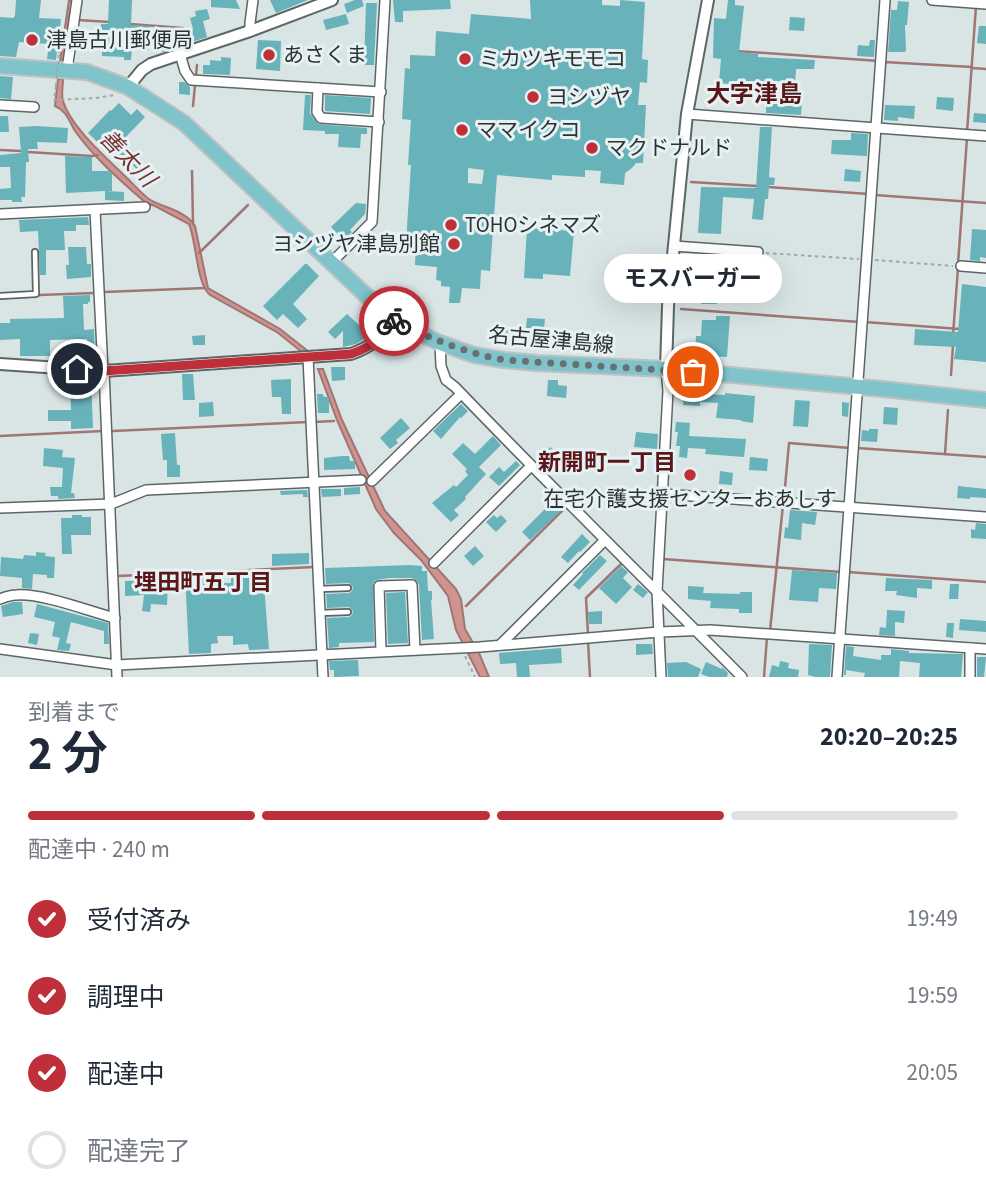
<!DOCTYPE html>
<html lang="ja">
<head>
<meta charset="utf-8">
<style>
	:root { --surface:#fff; --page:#f2f2f3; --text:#1f2937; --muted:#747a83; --line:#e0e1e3; --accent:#bf2f39 }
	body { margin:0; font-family:"Source Sans 3","Noto Sans JP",sans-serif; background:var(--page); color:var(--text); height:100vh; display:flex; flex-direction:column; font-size:26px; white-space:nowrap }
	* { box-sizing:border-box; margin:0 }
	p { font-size:23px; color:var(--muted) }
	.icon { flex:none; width:38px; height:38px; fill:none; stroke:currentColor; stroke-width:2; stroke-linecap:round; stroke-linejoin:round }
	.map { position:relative; height:677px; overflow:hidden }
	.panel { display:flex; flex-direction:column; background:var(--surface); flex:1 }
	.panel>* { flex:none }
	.pin { position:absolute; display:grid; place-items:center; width:60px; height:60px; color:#fff; margin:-30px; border:4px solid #fff; border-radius:50%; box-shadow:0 2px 7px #0007 }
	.courier { position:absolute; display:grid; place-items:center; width:70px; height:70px; margin:-35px; border:5px solid #bf2f39; border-radius:50%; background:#fff; color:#222; box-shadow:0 2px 9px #0007 }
	.bubble { position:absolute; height:49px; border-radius:24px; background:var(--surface); box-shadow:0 7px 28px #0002; font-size:23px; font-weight:700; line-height:49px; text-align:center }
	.overview em { font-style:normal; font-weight:700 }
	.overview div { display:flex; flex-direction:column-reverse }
	.overview { display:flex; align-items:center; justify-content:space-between; height:119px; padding:0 28px }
	h1 { font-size:46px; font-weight:700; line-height:52px }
	.bar { display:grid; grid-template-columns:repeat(4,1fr); gap:10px 7px; align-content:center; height:84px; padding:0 28px }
	.bar i { height:9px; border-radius:5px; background:var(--line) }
	.bar .selected { background:var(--accent) }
	.bar p { grid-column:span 4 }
	ol { padding:0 28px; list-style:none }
	li { display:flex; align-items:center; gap:21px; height:77px }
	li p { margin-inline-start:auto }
	li .icon { padding:7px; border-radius:50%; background:var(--accent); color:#fff; stroke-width:4 }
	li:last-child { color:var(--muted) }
	li i { width:38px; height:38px; border:4px solid var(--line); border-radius:50% }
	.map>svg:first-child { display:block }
	.water { fill:#d09390; stroke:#9f7674; stroke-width:2 }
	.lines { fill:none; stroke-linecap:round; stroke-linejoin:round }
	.stream { stroke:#9f7674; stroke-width:2.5 }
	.building { fill:#68b2b9; fill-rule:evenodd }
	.service-casing { stroke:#5c6667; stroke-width:8 }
	.minor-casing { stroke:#5c6667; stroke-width:12 }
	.tertiary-casing { stroke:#5c6667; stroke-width:14 }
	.primary-casing { stroke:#c0c1c2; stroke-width:18 }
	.path { stroke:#a0a8a9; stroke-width:2; stroke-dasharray:3.5 3.5; stroke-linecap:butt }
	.service { stroke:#fff; stroke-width:4.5 }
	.minor { stroke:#fff; stroke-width:9 }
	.tertiary { stroke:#fff; stroke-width:10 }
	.primary { stroke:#7fc4ca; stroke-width:14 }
	.path-bridge { stroke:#a0a8a9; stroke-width:2; stroke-dasharray:3.5 3.5; stroke-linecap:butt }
	.done { stroke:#697071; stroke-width:7; stroke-dasharray:0 12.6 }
	.route { stroke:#bf2f39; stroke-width:9 }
	.poi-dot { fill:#bf2f39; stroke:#e6f1f3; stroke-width:2.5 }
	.labels { text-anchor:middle; stroke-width:6; stroke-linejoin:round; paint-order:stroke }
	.poi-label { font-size:21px; fill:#2d3132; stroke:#e6f1f3; text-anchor:start }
	.street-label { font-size:21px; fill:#2d3132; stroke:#e6f1f3 }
	.water-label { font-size:23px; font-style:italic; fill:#7b3131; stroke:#e6f1f3 }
	.neighbourhood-label { font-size:23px; font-weight:bold; fill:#5b161a; stroke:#e6f1f3 }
	.quarter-label { font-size:24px; font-weight:bold; fill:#5b161a; stroke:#e6f1f3 }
</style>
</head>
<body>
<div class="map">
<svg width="986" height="677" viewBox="0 0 986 677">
	<rect width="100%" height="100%" fill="#d9e4e5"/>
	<g class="water">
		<path d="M 69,0 L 74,0 L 65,62 L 60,62 Z"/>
		<path d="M 58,79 L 63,79 C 63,86 61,94 63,101 C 71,128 109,160 129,180 C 135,186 142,194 149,199 C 163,208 185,210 195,226 L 208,288 L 280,329 L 309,352 L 303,353 L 277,332 L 210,295 C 196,283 197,243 189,224 L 155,206 L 146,203 C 121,181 95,159 75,131 C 69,121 67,111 55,106 Z"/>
		<path d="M 318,369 L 323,369 L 342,420 L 385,511 L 456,589 L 461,599 L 465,629 L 479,653 L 489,677 L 480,677 L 456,630 L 448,596 L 421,560 L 394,533 L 376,509 L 337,420 Z"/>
	</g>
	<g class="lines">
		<g class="stream">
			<path d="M 78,20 L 110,22"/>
			<path d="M 130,24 L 183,28"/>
			<path d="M 736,51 L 879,61"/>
			<path d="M 884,62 L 972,67"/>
			<path d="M 972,68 L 986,69"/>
			<path d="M 196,75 L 197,65"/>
			<path d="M 193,106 L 195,85"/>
			<path d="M 967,132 L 976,6"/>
			<path d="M 0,150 L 21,151"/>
			<path d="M 28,152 L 92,156 L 98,155"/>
			<path d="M 192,171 L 193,224"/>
			<path d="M 691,182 L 757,186"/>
			<path d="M 768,187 L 869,194"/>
			<path d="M 875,195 L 986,203"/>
			<path d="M 199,253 L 248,205"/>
			<path d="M 958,264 L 967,138"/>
			<path d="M 104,292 L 205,288"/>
			<path d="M 39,295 L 95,293"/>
			<path d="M 681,309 L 860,322"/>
			<path d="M 865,322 L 960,329"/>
			<path d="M 953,335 L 958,268"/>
			<path d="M 951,375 L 953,345"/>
			<path d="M 314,422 L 334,421"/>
			<path d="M 113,431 L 308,422"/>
			<path d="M 0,436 L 103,431"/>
			<path d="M 857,448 L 986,457"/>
			<path d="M 945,454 L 948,410"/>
			<path d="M 784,498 L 789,443 L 850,448"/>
			<path d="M 663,559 L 841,572"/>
			<path d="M 848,572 L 986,582"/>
			<path d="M 118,576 L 314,567"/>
			<path d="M 466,606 L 566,507"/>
			<path d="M 770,631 L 783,505"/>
			<path d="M 588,634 L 586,598 L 622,563"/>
			<path d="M 588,641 L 590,677"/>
			<path d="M 764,677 L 767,637"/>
		</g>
	</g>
	<g class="building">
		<path d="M 16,0 L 41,0 L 39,18 L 61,19 L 56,60 L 47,59 L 49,44 L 19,42 L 16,57 L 0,56 L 0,17 L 13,18 L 15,16 Z"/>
		<path d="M 109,0 L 132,0 L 131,25 L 149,26 L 148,50 L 132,49 L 131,60 L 124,60 L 124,57 L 102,56 L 102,40 L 100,40 L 101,24 L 108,24 Z"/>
		<path d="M 211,0 L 236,0 L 240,9 L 211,7 Z"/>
		<path d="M 270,0 L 308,0 L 276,13 Z"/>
		<path d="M 355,0 L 362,0 L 364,6 L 347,13 L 344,4 Z"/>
		<path d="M 393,0 L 450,0 L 451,9 L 403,11 L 403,22 L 395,22 Z"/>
		<path d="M 530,0 L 602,0 L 602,5 L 620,6 L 620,0 L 645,2 L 642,59 L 648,60 L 647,83 L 640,82 L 638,105 L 646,105 L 643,163 L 636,163 L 632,168 L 625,173 L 624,185 L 600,183 L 601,171 L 585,170 L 585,177 L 552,175 L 552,180 L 497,175 L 490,271 L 481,270 L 480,289 L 462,288 L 460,303 L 449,303 L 450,287 L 441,286 L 441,281 L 436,280 L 437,267 L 415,265 L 416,244 L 406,243 L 411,165 L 408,165 L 411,120 L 402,119 L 405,68 L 410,69 L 410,55 L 435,56 L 436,31 L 469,34 L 471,14 L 531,19 ZM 468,168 L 484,170 L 482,184 L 468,183 Z"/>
		<path d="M 728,0 L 735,0 L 735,5 L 744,6 L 739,52 L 758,54 L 758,57 L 815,60 L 814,69 L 796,69 L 794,99 L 802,100 L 801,115 L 766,113 L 766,102 L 786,103 L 787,82 L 765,80 L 765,85 L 756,85 L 755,95 L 739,93 L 739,85 L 719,83 L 721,59 L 713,58 L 714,18 L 726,19 Z"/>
		<path d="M 898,1 L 909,2 L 907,25 L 905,25 L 906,51 L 904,52 L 888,52 L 891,10 L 897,10 Z"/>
		<path d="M 366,3 L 377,3 L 374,65 L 364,65 Z"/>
		<path d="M 207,9 L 210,19 L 203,21 L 207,37 L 162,52 L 163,27 L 193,29 L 190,18 L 196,16 L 195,11 Z"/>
		<path d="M 346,14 L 349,24 L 326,30 L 323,20 Z"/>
		<path d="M 790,17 L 805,18 L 804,31 L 789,30 Z"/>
		<path d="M 979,26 L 986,26 L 986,44 L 977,43 Z"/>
		<path d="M 258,40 L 281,41 L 280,71 L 256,69 Z"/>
		<path d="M 870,40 L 875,40 L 874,57 L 857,56 L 858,45 L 869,46 Z"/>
		<path d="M 221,57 L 231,58 L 230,75 L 203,74 L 203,65 L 210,65 L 210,60 L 221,61 Z"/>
		<path d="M 0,76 L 13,77 L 11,99 L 0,98 Z"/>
		<path d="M 179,82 L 184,82 L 190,87 L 190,95 L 179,94 Z"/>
		<path d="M 305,95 L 311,95 L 310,113 L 318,124 L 367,128 L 367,134 L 361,134 L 360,148 L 338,147 L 339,134 L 325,134 L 325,131 L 303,130 Z"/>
		<path d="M 325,95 L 371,98 L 370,114 L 325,111 Z"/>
		<path d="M 937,97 L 954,98 L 953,111 L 936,109 Z"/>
		<path d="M 119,103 L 131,115 L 137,109 L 145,117 L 122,141 L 137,155 L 136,157 L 147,169 L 142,175 L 130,162 L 127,165 L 110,149 L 110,154 L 88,133 L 110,110 L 111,111 Z"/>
		<path d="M 885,105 L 915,106 L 914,119 L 898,117 L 898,121 L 884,120 Z"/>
		<path d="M 974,113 L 986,114 L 986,123 L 973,122 Z"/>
		<path d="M 0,116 L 8,116 L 9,132 L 0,132 Z"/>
		<path d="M 36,126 L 68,128 L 67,143 L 37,142 L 38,149 L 28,149 L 29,162 L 26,162 L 25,197 L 21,197 L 22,202 L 12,202 L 12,200 L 0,200 L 0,189 L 11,188 L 10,167 L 0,167 L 0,155 L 21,153 L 19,127 Z"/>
		<path d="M 760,127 L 772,127 L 769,177 L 775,178 L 774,185 L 769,185 L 768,199 L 765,199 L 763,220 L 752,219 L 754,199 L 723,197 L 721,234 L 698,233 L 701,187 L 756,188 Z"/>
		<path d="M 851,133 L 868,134 L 867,156 L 831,154 L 832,140 L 851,140 Z"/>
		<path d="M 65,156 L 92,157 L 92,171 L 110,171 L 110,173 L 112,173 L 112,191 L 106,191 L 124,192 L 124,201 L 105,200 L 105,191 L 66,193 Z"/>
		<path d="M 845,169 L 861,171 L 860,182 L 844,181 Z"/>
		<path d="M 356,203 L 366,204 L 365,214 L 350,230 L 352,232 L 344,240 L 331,227 Z"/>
		<path d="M 88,217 L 89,225 L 76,225 L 76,231 L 64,231 L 65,250 L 46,250 L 46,275 L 40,275 L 38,231 L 20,232 L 19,220 Z"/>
		<path d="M 527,228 L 574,231 L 570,276 L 543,274 L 543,279 L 524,278 Z"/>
		<path d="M 972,229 L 986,230 L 986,258 L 980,257 L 980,261 L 970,260 Z"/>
		<path d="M 68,247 L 86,247 L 87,264 L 91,264 L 91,277 L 67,279 L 66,265 L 69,265 Z"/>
		<path d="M 305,264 L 307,264 L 319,276 L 293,304 L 307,319 L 298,328 L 283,314 L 277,320 L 263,306 Z"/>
		<path d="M 703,270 L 719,271 L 717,304 L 701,304 Z"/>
		<path d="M 962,284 L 986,287 L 986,362 L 954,359 L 956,347 L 914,345 L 915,329 L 958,332 Z"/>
		<path d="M 90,295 L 90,302 L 88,302 L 88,304 L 83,304 L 84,330 L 94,329 L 95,359 L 88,359 L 87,339 L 50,340 L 50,356 L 20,356 L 20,339 L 0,340 L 0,323 L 10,323 L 10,319 L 64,318 L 63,296 Z"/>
		<path d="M 347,314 L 370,335 L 356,344 L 343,347 L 343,331 L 335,339 L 328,332 Z"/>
		<path d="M 716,316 L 730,316 L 727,357 L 706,356 L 706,359 L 696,359 L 696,354 L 695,354 L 696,336 L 701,336 L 702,320 L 716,320 Z"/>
		<path d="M 527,318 L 545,319 L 544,329 L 526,328 Z"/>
		<path d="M 504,330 L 523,331 L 523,339 L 516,339 L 516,343 L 503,342 Z"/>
		<path d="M 205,335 L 205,345 L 193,345 L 192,336 Z"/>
		<path d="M 331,367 L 345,367 L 345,380 L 332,381 Z"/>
		<path d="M 182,374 L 193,374 L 195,400 L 183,400 Z"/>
		<path d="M 91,379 L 93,428 L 71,429 L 71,421 L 48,421 L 48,410 L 71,410 L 70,380 Z"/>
		<path d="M 291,379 L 291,414 L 282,414 L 281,397 L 272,397 L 271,380 Z"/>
		<path d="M 548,380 L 558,380 L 558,385 L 567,386 L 566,398 L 547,396 Z"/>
		<path d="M 725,393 L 755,396 L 753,423 L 741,421 L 741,420 L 716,418 L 718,403 L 700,402 L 700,406 L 683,405 L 684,395 L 701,397 L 706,394 L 725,395 Z"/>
		<path d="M 317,394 L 323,394 L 323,396 L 329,398 L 329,413 L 318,413 Z"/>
		<path d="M 795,400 L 810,401 L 808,427 L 793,426 Z"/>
		<path d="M 213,402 L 214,416 L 199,417 L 199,403 Z"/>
		<path d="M 842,402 L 849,403 L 848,417 L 842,416 Z"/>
		<path d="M 461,404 L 468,411 L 461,418 L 460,417 L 441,439 L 433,431 Z"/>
		<path d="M 884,407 L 898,408 L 897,425 L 883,424 Z"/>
		<path d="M 401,418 L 410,428 L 396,440 L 398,443 L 390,449 L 380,438 Z"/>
		<path d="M 676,422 L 690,423 L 689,436 L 746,439 L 744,457 L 705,454 L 706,449 L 688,448 L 687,458 L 679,457 L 680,446 L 676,446 L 678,432 L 675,432 Z"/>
		<path d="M 869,429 L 878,429 L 877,442 L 861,441 L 862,430 L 869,431 Z"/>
		<path d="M 636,432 L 658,434 L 657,449 L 634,447 Z"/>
		<path d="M 175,433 L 177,465 L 180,465 L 180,477 L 167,477 L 167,460 L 163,460 L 161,434 Z"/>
		<path d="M 493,436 L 501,445 L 479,467 L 486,474 L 465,497 L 466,499 L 454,510 L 459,515 L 451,522 L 432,503 L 454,485 L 456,487 L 468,475 L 465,471 L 467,469 L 452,454 L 463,443 L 475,454 Z"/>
		<path d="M 550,447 L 559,455 L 550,465 L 541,457 Z"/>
		<path d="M 44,448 L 63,450 L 62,457 L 75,458 L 71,493 L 74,493 L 75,498 L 58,499 L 58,496 L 51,496 L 50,487 L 62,487 L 63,468 L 43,466 Z"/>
		<path d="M 342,456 L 349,456 L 350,461 L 355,461 L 355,469 L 324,470 L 324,458 Z"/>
		<path d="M 750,457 L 768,459 L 767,471 L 749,470 Z"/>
		<path d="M 516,461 L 520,465 L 499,486 L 489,477 L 499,467 L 504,472 Z"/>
		<path d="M 720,471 L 733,473 L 732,485 L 719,484 Z"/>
		<path d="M 958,486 L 986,489 L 986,498 L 970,497 L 970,499 L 957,498 Z"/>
		<path d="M 360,487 L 360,494 L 344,495 L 344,488 Z"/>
		<path d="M 321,489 L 341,489 L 341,496 L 322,497 Z"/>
		<path d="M 307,490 L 308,497 L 303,497 L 303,494 L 281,495 L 280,491 Z"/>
		<path d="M 555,499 L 564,508 L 530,540 L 522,532 Z"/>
		<path d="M 790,510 L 817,512 L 815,525 L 802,523 L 801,540 L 784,538 L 785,527 L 788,528 Z"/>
		<path d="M 72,515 L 82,515 L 82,517 L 91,517 L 91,535 L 71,535 L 72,554 L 62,554 L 61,518 L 72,518 Z"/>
		<path d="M 494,515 L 497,518 L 501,515 L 507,521 L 496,532 L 486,522 Z"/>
		<path d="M 976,523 L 986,524 L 986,539 L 971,538 L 971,529 L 975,530 Z"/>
		<path d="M 582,534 L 590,542 L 580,552 L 579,551 L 568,563 L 561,557 Z"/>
		<path d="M 475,546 L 484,556 L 473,566 L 464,556 Z"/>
		<path d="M 36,552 L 46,553 L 45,556 L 55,557 L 54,578 L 47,578 L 47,575 L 33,574 L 32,589 L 22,588 L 22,578 L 0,576 L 1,557 L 23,559 L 24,555 L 36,556 Z"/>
		<path d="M 309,553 L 309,564 L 272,566 L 272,554 Z"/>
		<path d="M 600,555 L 607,561 L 579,590 L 573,585 L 583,574 L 582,573 Z"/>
		<path d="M 410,565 L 422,566 L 422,571 L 427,571 L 428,591 L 432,591 L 432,600 L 431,600 L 434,639 L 422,640 L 419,585 L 417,581 L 412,578 L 389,578 L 376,580 L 373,583 L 374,642 L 339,643 L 339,647 L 329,648 L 327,618 L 349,617 L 352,615 L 353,611 L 349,607 L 327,608 L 326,594 L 349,593 L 352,591 L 353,587 L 349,583 L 326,584 L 325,568 Z"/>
		<path d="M 621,566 L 628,572 L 623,578 L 632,587 L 616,604 L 599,588 Z"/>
		<path d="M 792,570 L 837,573 L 836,589 L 819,588 L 818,602 L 789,600 Z"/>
		<path d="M 263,572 L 269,649 L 249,650 L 248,644 L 233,645 L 233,636 L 217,636 L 218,643 L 211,644 L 211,653 L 189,654 L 185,575 L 215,574 L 216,583 L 231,583 L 231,573 Z"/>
		<path d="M 886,578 L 932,580 L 932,589 L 917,588 L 917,598 L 896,595 L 897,591 L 885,591 Z"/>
		<path d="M 152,580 L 152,583 L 168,584 L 167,605 L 151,604 L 150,612 L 142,611 L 144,595 L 125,596 L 125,581 Z"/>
		<path d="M 638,584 L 648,592 L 643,598 L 633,590 Z"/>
		<path d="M 950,584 L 959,584 L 958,599 L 949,599 Z"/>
		<path d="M 688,586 L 704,587 L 703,593 L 740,594 L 740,592 L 752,592 L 752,613 L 739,613 L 739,609 L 710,608 L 711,601 L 688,599 Z"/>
		<path d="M 405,592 L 408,643 L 388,644 L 386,593 Z"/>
		<path d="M 13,602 L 22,602 L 23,614 L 3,617 L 1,606 Z"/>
		<path d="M 37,604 L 108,623 L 109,644 L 104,644 L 104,631 L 71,622 L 66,643 L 71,644 L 69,651 L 57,650 L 60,638 L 52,636 L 55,622 L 34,617 Z"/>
		<path d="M 887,610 L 905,611 L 904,623 L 895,622 L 895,636 L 879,635 L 880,627 L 886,628 Z"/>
		<path d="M 602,611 L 602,624 L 589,624 L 588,612 Z"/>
		<path d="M 960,619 L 986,621 L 986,632 L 959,630 Z"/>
		<path d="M 947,623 L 954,623 L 953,638 L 946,637 Z"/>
		<path d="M 30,633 L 39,634 L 37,645 L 28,643 Z"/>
		<path d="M 636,644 L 652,644 L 653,654 L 636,655 Z"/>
		<path d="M 809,644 L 832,645 L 830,677 L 815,677 L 808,675 Z"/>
		<path d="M 846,646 L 854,647 L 853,656 L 881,660 L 881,655 L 891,655 L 891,649 L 909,651 L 909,653 L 963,654 L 961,677 L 919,677 L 920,663 L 900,661 L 899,677 L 864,677 L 865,673 L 846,670 L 846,675 L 844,675 Z"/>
		<path d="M 561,648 L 562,663 L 529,665 L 530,677 L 517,677 L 516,663 L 500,664 L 499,653 Z"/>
		<path d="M 977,657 L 986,657 L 984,677 L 977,677 Z"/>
		<path d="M 358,660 L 359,676 L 334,677 L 334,670 L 330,670 L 329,661 Z"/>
		<path d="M 780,661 L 789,663 L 788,668 L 799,670 L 798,677 L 769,677 L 772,665 L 779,667 Z"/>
		<path d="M 686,662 L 701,669 L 698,677 L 668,677 L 667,663 Z"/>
		<path d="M 706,662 L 722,669 L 722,667 L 728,673 L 727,677 L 709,677 L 701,674 Z"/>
	</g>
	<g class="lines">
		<g class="service-casing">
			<g id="service">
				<path d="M 0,296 L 36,294 L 35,252"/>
				<path d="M 319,589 L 348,588"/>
				<path d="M 320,613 L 348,612"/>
			</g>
		</g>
		<g class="minor-casing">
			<g id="minor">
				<path d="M 932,0 L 986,4"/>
				<path d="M 250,31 L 250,23 L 253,0"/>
				<path d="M 180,54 L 185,71 L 191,80 L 381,92"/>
				<path d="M 67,70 L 77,0"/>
				<path d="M 318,88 L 317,112 L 321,118 L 379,122"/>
				<path d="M 0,105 L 34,107"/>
				<path d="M 687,114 L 986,136"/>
				<path d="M 95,210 L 103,371"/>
				<path d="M 0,214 L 145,207"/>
				<path d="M 674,246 L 758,252"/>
				<path d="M 331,263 L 372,222 L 385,0"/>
				<path d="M 961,266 L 986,268"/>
				<path d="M 440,343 L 441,366 L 446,380 L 455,387 C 549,485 646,580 742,677"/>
				<path d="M 308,357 L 323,677"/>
				<path d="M 104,371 L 117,677"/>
				<path d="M 372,481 L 461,394"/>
				<path d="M 663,494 L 986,517"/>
				<path d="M 0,508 L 111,504 L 146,490 L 361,480"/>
				<path d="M 434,563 L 531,466"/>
				<path d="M 0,599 C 5,597 11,595 16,595 C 43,593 88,611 115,618"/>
				<path d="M 500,645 L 605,540"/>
				<path d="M 970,648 L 970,677"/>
				<path d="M 0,649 L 117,665 L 480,647 L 659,632 L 710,630 L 986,649"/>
				<path d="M 381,651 L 379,586 L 412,585 L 415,650"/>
				<path d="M 661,677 L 657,591 L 668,391 L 666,369"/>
				<path d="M 837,677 L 885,0"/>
			</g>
		</g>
		<g class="tertiary-casing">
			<g id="tertiary">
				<path d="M 128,87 L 142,70 L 151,64 L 250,31 L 332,0"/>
				<path d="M 0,364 L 104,371 L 351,354 C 374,346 378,339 392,320"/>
				<path d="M 666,369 L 668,306 L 687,114 L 708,0"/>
			</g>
		</g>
		<g class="primary-casing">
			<path id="primary" d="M 0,66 L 87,72 L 128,87 L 184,123 L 392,320 L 440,343 L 474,355 L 504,360 L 536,363 L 666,369 L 882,389 L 986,400"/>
		</g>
		<g class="path">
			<path d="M 59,53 L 61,40"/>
			<path d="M 56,86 L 54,100 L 96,98 L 114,95"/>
			<path d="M 766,253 L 859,259"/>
			<path d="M 875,260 L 953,266"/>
			<path d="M 465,656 L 475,677"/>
		</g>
		<use href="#service" class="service"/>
		<use href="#minor" class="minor"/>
		<use href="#tertiary" class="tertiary"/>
		<use href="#primary" class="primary"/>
		<path class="path-bridge" d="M 56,86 L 59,53"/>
	</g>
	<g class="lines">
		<path class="done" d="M 394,321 C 430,338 465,353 504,360 L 693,372"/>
		<path class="route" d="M 77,369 L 104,371 L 351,354 C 374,346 378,339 392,320 L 394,321"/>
	</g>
	<g class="poi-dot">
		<circle cx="32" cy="40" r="7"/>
		<circle cx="269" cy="55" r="7"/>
		<circle cx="465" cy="59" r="7"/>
		<circle cx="533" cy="97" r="7"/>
		<circle cx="462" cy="130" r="7"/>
		<circle cx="592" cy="148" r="7"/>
		<circle cx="451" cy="225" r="7"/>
		<circle cx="454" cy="244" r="7"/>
		<circle cx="690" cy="475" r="7"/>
	</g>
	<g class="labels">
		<g class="poi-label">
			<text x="46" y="47">津島古川郵便局</text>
			<text x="283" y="62">あさくま</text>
			<text x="479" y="66">ミカツキモモコ</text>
			<text x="547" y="104">ヨシヅヤ</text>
			<text x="476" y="137">ママイクコ</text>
			<text x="606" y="155">マクドナルド</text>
			<text x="465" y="232">TOHOシネマズ</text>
			<text x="440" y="251" text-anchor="end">ヨシヅヤ津島別館</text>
			<text x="690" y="506" text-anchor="middle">在宅介護支援センターおあしす</text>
		</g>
		<g class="street-label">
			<text transform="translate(551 340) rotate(5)" y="7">名古屋津島線</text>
		</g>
		<g class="water-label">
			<text transform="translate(128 158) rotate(46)" y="8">善太川</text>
		</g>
		<g class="neighbourhood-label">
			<text x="607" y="470">新開町一丁目</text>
			<text x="203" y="590">埋田町五丁目</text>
		</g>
		<g class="quarter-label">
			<text x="754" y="102">大字津島</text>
		</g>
	</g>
</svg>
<div class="pin" style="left:693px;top:372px;background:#ea580c"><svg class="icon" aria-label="bag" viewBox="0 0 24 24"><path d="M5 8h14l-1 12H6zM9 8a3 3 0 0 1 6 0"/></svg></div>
<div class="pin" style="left:77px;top:369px;background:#1f2937"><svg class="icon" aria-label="home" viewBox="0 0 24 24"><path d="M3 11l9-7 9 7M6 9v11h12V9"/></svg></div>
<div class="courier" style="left:394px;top:321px"><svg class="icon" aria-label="bike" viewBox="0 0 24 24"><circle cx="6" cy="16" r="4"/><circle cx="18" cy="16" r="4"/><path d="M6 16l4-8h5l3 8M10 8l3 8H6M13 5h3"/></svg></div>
<div class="bubble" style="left:604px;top:254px;width:178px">モスバーガー</div>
</div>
<section class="panel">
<div class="overview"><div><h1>2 分</h1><p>到着まで</p></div><em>20:20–20:25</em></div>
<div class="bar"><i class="selected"></i><i class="selected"></i><i class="selected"></i><i></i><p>配達中 · 240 m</p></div>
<ol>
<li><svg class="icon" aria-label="check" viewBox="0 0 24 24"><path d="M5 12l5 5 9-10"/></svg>受付済み<p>19:49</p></li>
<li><svg class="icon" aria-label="check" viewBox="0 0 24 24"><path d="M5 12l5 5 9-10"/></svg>調理中<p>19:59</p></li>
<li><svg class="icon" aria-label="check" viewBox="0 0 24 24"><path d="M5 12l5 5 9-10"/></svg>配達中<p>20:05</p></li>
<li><i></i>配達完了</li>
</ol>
</section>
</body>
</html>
